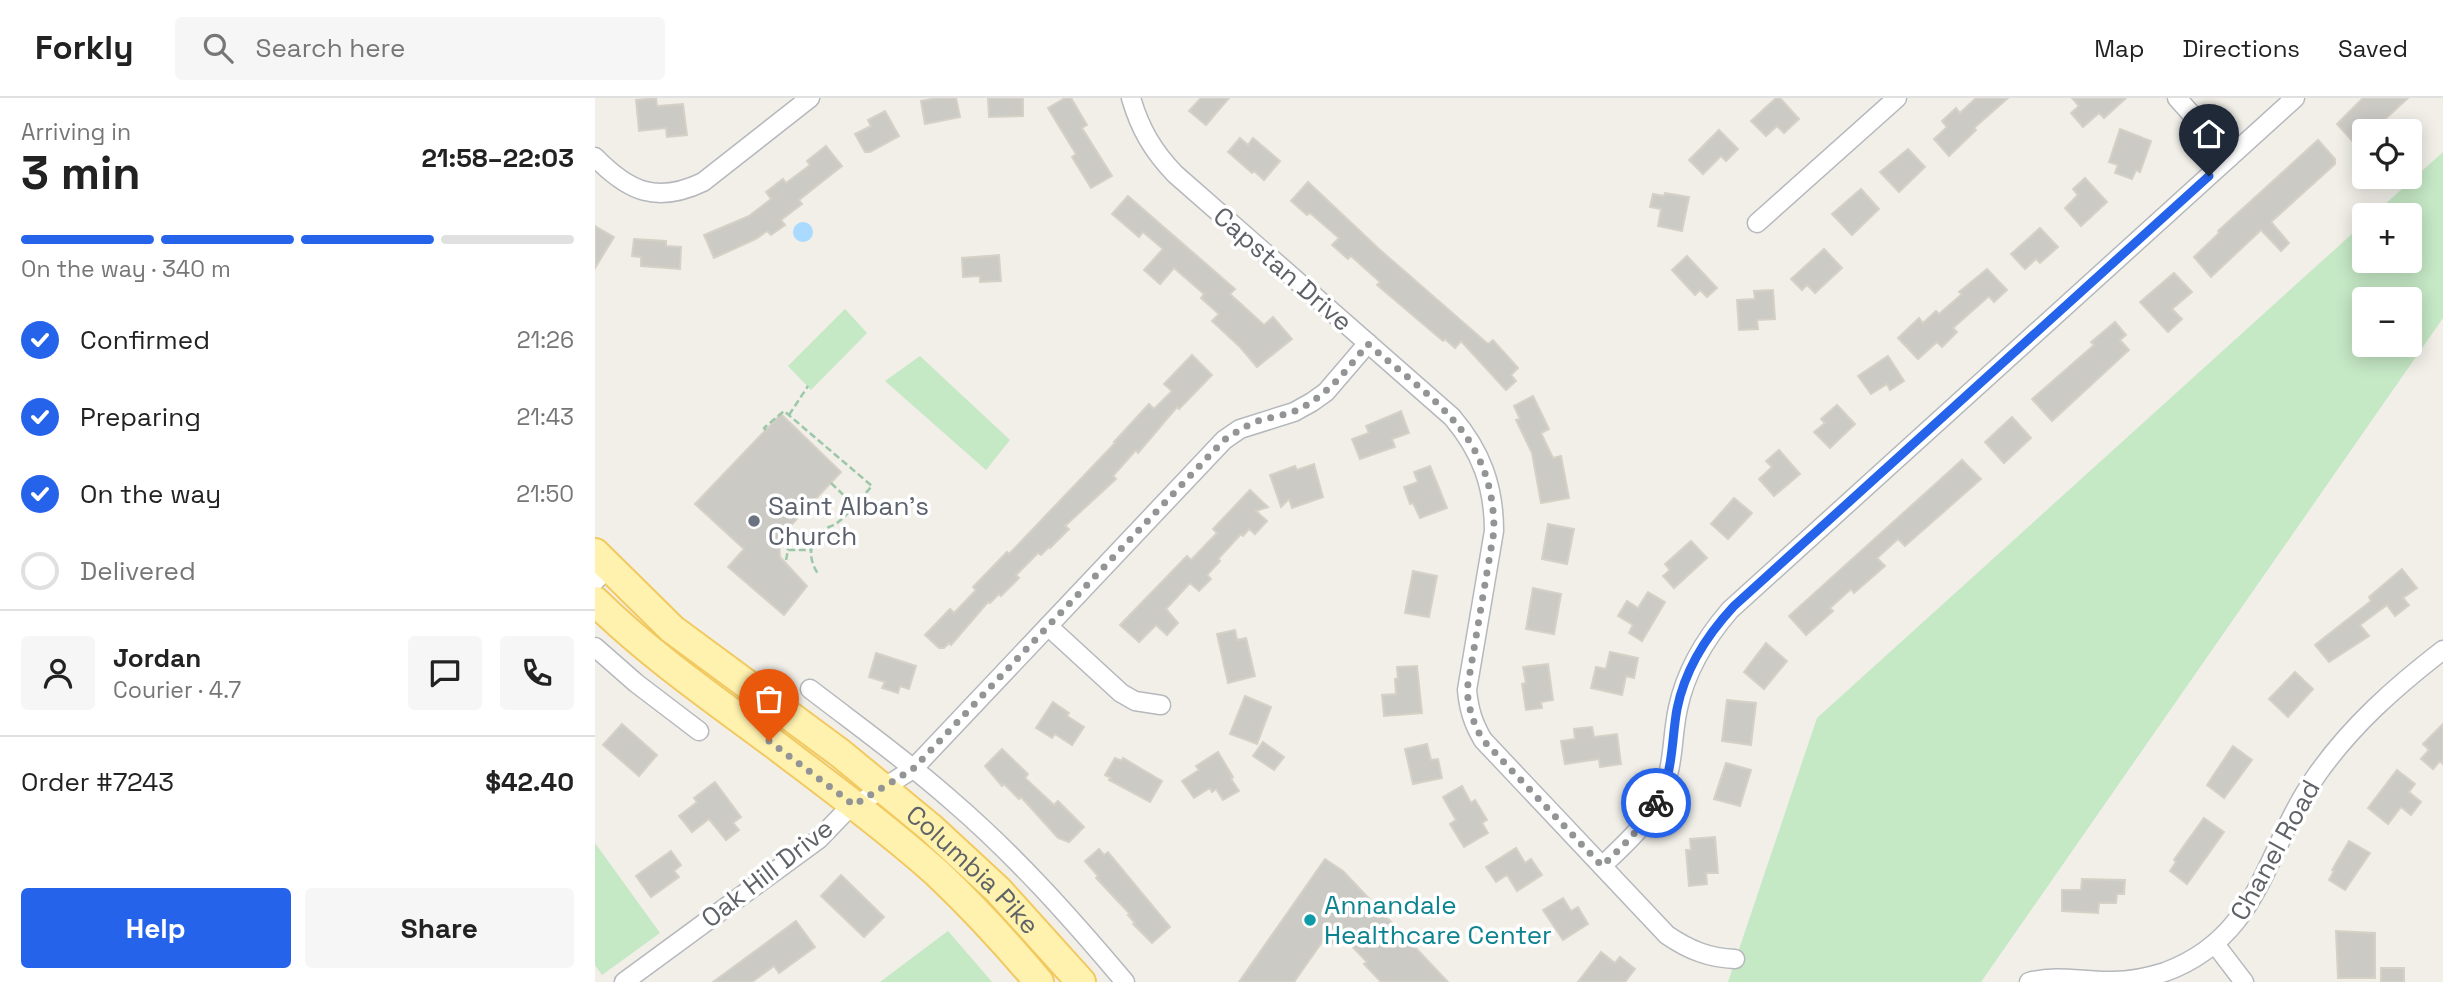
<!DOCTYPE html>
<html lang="en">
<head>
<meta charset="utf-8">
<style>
	:root { --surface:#fff; --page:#f6f6f6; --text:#222; --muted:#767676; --line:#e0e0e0; --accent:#2563eb }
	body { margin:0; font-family:"Space Grotesk",sans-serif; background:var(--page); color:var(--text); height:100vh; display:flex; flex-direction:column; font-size:26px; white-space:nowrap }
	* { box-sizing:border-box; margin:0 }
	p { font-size:23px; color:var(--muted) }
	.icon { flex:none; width:38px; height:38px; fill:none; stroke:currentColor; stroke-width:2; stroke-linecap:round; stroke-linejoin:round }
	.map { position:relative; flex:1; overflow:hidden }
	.side { display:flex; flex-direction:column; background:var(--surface); width:595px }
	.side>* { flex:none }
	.fabs { position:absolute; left:1757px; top:21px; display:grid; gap:14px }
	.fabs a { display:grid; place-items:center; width:70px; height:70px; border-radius:7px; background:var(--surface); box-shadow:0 4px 18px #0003; font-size:35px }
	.pin { position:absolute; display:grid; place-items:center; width:60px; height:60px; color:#fff; margin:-72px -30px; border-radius:50% 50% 50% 0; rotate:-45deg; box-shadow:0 0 7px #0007 }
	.pin .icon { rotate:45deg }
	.courier { position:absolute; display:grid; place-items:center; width:70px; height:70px; margin:-35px; border:5px solid #2563eb; border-radius:50%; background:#fff; color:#222; box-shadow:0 2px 9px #0007 }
	.headline em { font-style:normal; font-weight:700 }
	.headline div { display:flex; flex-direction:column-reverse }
	.headline { display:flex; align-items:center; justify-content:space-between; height:119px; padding:0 21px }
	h1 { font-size:46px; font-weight:700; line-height:52px }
	.bar { display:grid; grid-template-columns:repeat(4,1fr); gap:10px 7px; align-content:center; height:84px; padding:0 21px }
	.bar i { height:9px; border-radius:5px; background:var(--line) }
	.bar .active { background:var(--accent) }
	.bar p { grid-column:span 4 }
	.line { display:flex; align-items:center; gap:18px; padding:0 21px; border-top:2px solid var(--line) }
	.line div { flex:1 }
	.round { display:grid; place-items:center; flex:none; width:74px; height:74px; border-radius:7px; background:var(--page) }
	ol { padding:0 21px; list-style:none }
	li { display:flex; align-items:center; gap:21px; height:77px }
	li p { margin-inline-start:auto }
	li .icon { padding:7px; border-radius:50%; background:var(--accent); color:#fff; stroke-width:4 }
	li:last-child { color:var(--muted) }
	li i { width:38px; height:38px; border:4px solid var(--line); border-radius:50% }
	.button { display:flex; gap:14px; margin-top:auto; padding:14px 21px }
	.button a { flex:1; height:80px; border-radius:7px; background:var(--accent); color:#fff; font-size:28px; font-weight:700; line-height:80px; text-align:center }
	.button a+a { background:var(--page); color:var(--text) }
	header { display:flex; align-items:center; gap:42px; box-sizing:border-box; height:98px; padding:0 35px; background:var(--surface); border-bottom:2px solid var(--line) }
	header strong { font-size:33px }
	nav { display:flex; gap:38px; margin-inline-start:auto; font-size:24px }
	.search { width:490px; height:63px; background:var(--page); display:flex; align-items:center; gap:18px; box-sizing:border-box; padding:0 24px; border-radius:7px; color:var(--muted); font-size:26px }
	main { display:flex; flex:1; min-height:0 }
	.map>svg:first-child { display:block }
	.green { fill:#c5e8c5; fill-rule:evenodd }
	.water { fill:#aadaff }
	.building { fill:#cccac5; stroke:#d6d1c6; stroke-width:2 }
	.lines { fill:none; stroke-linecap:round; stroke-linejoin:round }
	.minor-casing { stroke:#b5b8bc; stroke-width:21 }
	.primary-casing { stroke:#f2c960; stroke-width:32 }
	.path { stroke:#9cc7a9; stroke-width:2.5; stroke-dasharray:7 3.5; stroke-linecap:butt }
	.minor { stroke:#fff; stroke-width:18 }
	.primary { stroke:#fff2af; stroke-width:28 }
	.done { stroke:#929495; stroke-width:7; stroke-dasharray:0 12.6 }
	.route { stroke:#2563eb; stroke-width:9 }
	.worship-dot { fill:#6b7280; stroke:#fff; stroke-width:2.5 }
	.culture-dot { fill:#0f9aa8; stroke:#fff; stroke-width:2.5 }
	.labels { text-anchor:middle; stroke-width:7; stroke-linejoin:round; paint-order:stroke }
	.street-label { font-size:26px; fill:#5f6368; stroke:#fff }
	.worship-label { font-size:26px; fill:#5b616d; stroke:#fff; text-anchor:start }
	.culture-label { font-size:26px; fill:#0d838f; stroke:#fff; text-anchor:start }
</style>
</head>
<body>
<header>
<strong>Forkly</strong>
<div class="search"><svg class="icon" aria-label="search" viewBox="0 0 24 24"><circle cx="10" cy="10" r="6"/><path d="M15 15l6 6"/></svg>Search here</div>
<nav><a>Map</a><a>Directions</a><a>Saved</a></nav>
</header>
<main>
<section class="side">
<div class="headline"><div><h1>3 min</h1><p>Arriving in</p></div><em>21:58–22:03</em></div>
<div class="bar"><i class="active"></i><i class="active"></i><i class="active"></i><i></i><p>On the way · 340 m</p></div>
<ol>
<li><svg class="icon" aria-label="check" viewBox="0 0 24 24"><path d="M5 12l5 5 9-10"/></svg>Confirmed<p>21:26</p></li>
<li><svg class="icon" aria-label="check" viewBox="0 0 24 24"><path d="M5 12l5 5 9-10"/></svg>Preparing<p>21:43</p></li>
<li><svg class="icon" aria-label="check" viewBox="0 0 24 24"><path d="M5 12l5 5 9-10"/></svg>On the way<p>21:50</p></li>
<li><i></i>Delivered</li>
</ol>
<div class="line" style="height:126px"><a class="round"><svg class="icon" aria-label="person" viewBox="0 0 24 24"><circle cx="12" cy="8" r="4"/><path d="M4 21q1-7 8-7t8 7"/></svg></a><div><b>Jordan</b><p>Courier · 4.7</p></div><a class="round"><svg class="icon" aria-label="chat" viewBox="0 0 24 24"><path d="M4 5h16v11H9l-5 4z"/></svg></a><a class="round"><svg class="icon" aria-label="phone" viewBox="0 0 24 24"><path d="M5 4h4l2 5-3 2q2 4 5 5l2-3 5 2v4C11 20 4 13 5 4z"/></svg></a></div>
<div class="line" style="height:91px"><div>Order #7243</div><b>$42.40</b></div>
<div class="button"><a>Help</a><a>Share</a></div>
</section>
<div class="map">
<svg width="1848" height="884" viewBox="0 0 1848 884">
	<rect width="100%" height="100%" fill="#f1efe8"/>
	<g class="green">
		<path d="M 1848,54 L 1848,220 L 1386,884 L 1133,884 L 1222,620 L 1769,125 L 1769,163 L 1815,163 L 1815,117 L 1778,117 ZM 1769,201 L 1815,201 L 1815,247 L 1769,247 Z"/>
		<path d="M 250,211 L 272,235 L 216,292 L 193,268 Z"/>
		<path d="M 325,258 L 415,342 L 391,372 L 290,283 Z"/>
		<path d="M 0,745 L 65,835 L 7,877 L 0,867 Z"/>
		<path d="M 353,833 L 397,884 L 285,884 Z"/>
	</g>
	<circle class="water" cx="208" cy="134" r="10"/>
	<g class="building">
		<path d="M 61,0 L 62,8 L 88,6 L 92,37 L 72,39 L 71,30 L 44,33 L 41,2 Z"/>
		<path d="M 342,0 L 361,0 L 365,19 L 330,26 L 326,3 Z"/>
		<path d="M 393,0 L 428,0 L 428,18 L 394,19 Z"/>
		<path d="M 470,0 L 476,0 L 492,27 L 487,30 L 517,78 L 496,90 L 477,59 L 481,56 L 453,10 Z"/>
		<path d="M 606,0 L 634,0 L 611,27 L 594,13 Z"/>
		<path d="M 1181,0 L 1185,0 L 1204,21 L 1189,35 L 1182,28 L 1171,38 L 1156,23 Z"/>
		<path d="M 1381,0 L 1413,0 L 1379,30 L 1381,32 L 1354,58 L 1339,41 L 1352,29 L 1347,23 L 1361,10 L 1365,15 Z"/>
		<path d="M 1477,0 L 1531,0 L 1509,20 L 1504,15 L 1488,29 L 1476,15 L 1484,8 Z"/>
		<path d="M 1768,0 L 1813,0 L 1786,25 L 1775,33 L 1769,33 L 1769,38 L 1760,46 L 1742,26 Z"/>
		<path d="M 290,13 L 304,38 L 275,54 L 270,54 L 260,36 L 276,28 L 273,22 Z"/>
		<path d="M 1525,31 L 1556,43 L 1545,74 L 1541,72 L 1537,81 L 1520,75 L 1523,67 L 1514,64 Z"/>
		<path d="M 1124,32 L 1143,51 L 1131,63 L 1126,58 L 1108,76 L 1094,62 Z"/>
		<path d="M 645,40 L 653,47 L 658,40 L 685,63 L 669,82 L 659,73 L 657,75 L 633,54 Z"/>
		<path d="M 1723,42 L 1740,61 L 1740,66 L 1676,124 L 1694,145 L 1686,153 L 1666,132 L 1616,179 L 1599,159 L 1624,135 L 1623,133 Z"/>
		<path d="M 231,48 L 247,68 L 204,102 L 207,106 L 186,122 L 190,127 L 176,137 L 172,133 L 161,141 L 119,160 L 109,137 L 154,118 L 176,101 L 171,94 L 188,81 L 191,85 L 215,67 L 212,63 Z"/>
		<path d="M 1313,51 L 1330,69 L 1304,94 L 1285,74 Z"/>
		<path d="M 1490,80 L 1512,104 L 1486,128 L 1470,110 L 1483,97 L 1478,91 Z"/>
		<path d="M 713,84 L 784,151 L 893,246 L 898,242 L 923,270 L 916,277 L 921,283 L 911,292 L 866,243 L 860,250 L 850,241 L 848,243 L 782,187 L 785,184 L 756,158 L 753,161 L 737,147 L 744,140 L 715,115 L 712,117 L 696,103 Z"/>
		<path d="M 1266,91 L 1284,111 L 1257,137 L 1237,116 Z"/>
		<path d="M 1070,95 L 1094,99 L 1087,133 L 1063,128 L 1066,111 L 1055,109 L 1058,96 L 1069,98 Z"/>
		<path d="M 533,98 L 640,191 L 635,196 L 669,227 L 678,219 L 697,241 L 662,269 L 645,249 L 617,223 L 624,216 L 606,200 L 609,196 L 579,170 L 565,186 L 549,172 L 568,151 L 548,134 L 544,139 L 517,116 Z"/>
		<path d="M 0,128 L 19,139 L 0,170 Z"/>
		<path d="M 1445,130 L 1463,149 L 1445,165 L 1441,161 L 1430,171 L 1416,156 Z"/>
		<path d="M 39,141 L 71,143 L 71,148 L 86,149 L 85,171 L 46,168 L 46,159 L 37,158 Z"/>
		<path d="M 1229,151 L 1247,170 L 1220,195 L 1212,187 L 1207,192 L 1196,181 Z"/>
		<path d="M 404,157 L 406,183 L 385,184 L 385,178 L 368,179 L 367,160 Z"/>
		<path d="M 1092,158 L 1122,190 L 1112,199 L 1105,192 L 1100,197 L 1077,172 Z"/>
		<path d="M 1392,171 L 1412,192 L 1399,204 L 1394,198 L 1358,230 L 1362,234 L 1347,249 L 1342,244 L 1323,261 L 1303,240 L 1324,220 L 1328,225 L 1341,213 L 1344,216 L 1367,196 L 1364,194 Z"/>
		<path d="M 1579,175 L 1597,194 L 1577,211 L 1587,221 L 1573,234 L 1545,204 Z"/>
		<path d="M 1178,192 L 1180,221 L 1162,222 L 1163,231 L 1144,232 L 1142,202 L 1160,201 L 1159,193 Z"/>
		<path d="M 1520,224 L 1531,237 L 1525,242 L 1534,252 L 1457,323 L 1437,301 L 1499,247 L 1496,244 Z"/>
		<path d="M 597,257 L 617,277 L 584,311 L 582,309 L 543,355 L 541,352 L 518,378 L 521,381 L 470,428 L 474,431 L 455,450 L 454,449 L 446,457 L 443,455 L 421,477 L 424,480 L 406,498 L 404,496 L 395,505 L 393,504 L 356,547 L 354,545 L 349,550 L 344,550 L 330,537 L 355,511 L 359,515 L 381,492 L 378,489 L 412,454 L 414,456 L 520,345 L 519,344 L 554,306 L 559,311 L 577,293 L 569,286 Z"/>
		<path d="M 1293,258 L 1309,283 L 1295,292 L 1292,286 L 1276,296 L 1263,278 Z"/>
		<path d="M 938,298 L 954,331 L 946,335 L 958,360 L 966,358 L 974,400 L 946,405 L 937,355 L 921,322 L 925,321 L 919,308 Z"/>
		<path d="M 1242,307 L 1260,326 L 1235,350 L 1219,334 L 1230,325 L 1226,321 Z"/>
		<path d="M 806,313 L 814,335 L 797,341 L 800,349 L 765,361 L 757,341 L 774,335 L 771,328 Z"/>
		<path d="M 186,316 L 246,374 L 184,440 L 185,459 L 212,488 L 189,517 L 133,469 L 149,451 L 100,406 Z"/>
		<path d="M 1417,319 L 1436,340 L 1409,365 L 1390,344 Z"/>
		<path d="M 1184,352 L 1205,376 L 1179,398 L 1164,381 L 1177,369 L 1171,363 Z"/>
		<path d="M 1367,362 L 1386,381 L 1310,448 L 1303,441 L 1282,460 L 1290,468 L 1259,495 L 1256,491 L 1235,510 L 1238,513 L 1211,537 L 1194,518 Z"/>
		<path d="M 719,366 L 728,399 L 697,410 L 694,401 L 686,409 L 675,377 L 700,368 L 702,372 Z"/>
		<path d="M 835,368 L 852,410 L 825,420 L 818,405 L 815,406 L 809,389 L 823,384 L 819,374 Z"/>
		<path d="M 655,392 L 673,409 L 661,413 L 672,423 L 660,436 L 654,431 L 648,438 L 646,436 L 623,461 L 625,463 L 612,477 L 616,481 L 604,493 L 595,485 L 571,511 L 583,525 L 572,537 L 561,527 L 544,544 L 525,527 L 592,458 L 596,462 L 622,435 L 618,431 Z"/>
		<path d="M 1139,400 L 1157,415 L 1133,441 L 1116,426 Z"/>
		<path d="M 953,426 L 979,431 L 972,466 L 947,461 Z"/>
		<path d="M 1096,443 L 1112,460 L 1079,490 L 1068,478 L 1075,472 L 1070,466 Z"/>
		<path d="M 1807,471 L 1822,490 L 1808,500 L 1814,507 L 1800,518 L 1792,507 L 1765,527 L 1774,538 L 1734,564 L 1720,547 L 1776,503 L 1774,499 Z"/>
		<path d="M 818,473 L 842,478 L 834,519 L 810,515 Z"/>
		<path d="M 938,490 L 966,496 L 959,536 L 931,531 Z"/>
		<path d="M 1053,494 L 1070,504 L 1047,543 L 1034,535 L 1038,527 L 1023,518 L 1032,503 L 1043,510 Z"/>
		<path d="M 640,532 L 642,542 L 651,540 L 660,578 L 633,585 L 622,536 Z"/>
		<path d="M 1171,545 L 1192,563 L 1169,591 L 1149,574 Z"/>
		<path d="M 1015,554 L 1043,560 L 1039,580 L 1031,578 L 1027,597 L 996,590 L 1001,569 L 1011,571 Z"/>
		<path d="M 281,555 L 321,568 L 314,591 L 305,588 L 303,595 L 287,590 L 290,584 L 274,579 Z"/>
		<path d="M 953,566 L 958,602 L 946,604 L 947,610 L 931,612 L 927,586 L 931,585 L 928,569 Z"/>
		<path d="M 822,568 L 827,615 L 789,618 L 787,597 L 801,596 L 800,581 L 803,580 L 802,569 Z"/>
		<path d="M 1700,574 L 1718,591 L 1693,619 L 1674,601 Z"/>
		<path d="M 650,598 L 676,609 L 662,646 L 635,636 Z"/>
		<path d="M 1132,602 L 1161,605 L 1156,647 L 1127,643 Z"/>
		<path d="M 458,604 L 474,615 L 472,618 L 489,629 L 477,647 L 460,636 L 457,640 L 441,630 Z"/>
		<path d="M 27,626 L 62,657 L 44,678 L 8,647 Z"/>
		<path d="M 1848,626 L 1848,666 L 1845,663 L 1838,671 L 1826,661 L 1834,652 L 1828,646 Z"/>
		<path d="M 997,629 L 999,639 L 1022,636 L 1026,666 L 1005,669 L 1004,661 L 970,666 L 966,643 L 980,641 L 979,631 Z"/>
		<path d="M 668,644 L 689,659 L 679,672 L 658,658 Z"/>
		<path d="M 832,646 L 836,662 L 843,661 L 847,680 L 818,686 L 810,651 Z"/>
		<path d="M 1638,648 L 1657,662 L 1629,700 L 1612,687 Z"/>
		<path d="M 407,651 L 433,676 L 430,680 L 459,707 L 463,703 L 489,729 L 474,744 L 463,740 L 426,699 L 424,701 L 409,686 L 407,688 L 390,668 Z"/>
		<path d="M 623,654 L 638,679 L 636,681 L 644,693 L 628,702 L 621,691 L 617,694 L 615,690 L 599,700 L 587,683 L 604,672 L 601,668 Z"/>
		<path d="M 520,660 L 527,663 L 528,660 L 567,683 L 555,704 L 514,682 L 516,680 L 510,677 Z"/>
		<path d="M 1131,665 L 1156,672 L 1145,708 L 1119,701 Z"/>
		<path d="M 1802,672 L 1820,686 L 1814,694 L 1826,704 L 1816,717 L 1806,709 L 1793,726 L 1773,710 Z"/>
		<path d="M 120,684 L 146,719 L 138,725 L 144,732 L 131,742 L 114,721 L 97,734 L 84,718 L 102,704 L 99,700 Z"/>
		<path d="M 867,688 L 876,705 L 880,702 L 892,722 L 887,725 L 893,735 L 869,749 L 855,726 L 861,722 L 848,699 Z"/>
		<path d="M 1609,720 L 1629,734 L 1592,786 L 1575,773 L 1581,764 L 1579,762 Z"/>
		<path d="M 1120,739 L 1123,775 L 1111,775 L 1112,786 L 1094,788 L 1091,752 L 1096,752 L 1095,741 Z"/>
		<path d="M 1754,743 L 1775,755 L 1750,792 L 1734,782 L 1739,773 L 1737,772 Z"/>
		<path d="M 921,750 L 930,765 L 936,761 L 947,777 L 922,793 L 912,777 L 901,784 L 891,769 Z"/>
		<path d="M 504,751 L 509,757 L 513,754 L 575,829 L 557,845 L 538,826 L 540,825 L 533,817 L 535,816 L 501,780 L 503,778 L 490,763 Z"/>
		<path d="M 76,753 L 86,767 L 79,773 L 84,779 L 56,799 L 41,778 Z"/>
		<path d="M 730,761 L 748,773 L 853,884 L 786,884 L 769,866 L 772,864 L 748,839 L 741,848 L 730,840 L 699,884 L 644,884 Z"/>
		<path d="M 246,777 L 289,819 L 269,839 L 226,798 Z"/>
		<path d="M 1487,781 L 1530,782 L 1529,796 L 1522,796 L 1521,805 L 1504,805 L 1503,815 L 1467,813 L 1467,792 L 1486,792 Z"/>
		<path d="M 968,800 L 976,813 L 983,809 L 993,826 L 968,842 L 948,812 Z"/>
		<path d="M 201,823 L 220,849 L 184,875 L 179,868 L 157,884 L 118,884 Z"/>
		<path d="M 1741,833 L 1780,835 L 1780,880 L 1743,880 Z"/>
		<path d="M 1006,854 L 1020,865 L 1025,859 L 1040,871 L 1030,884 L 983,884 Z"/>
		<rect x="1786" y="870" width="23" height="14"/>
	</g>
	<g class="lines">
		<g class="minor-casing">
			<g id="minor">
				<path d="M 536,0 C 545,31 558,53 580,76 L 857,319 C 886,353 899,388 899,433 L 872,592 C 874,612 878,625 888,642 L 1072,837 C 1094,852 1114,860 1140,861"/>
				<path d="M 1582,0 L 1635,59"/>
				<path d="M 0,59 C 34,94 62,106 108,84 L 215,0"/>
				<path d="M 1162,125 L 1302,0"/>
				<path d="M 0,483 L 13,469"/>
				<path d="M 453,528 L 526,595 L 540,603 L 566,607"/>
				<path d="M 0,549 L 41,585 L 104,633"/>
				<path d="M 215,591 C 263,628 312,663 357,703 C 421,758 476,820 530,884"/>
				<path d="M 1007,768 C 1029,747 1052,727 1065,699 C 1080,667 1076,642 1083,610 C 1091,572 1110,541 1135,512 L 1700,0"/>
				<path d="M 1620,846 L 1649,884"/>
				<path d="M 29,884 L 224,741 L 249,715 L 318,671 L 629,342 L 645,331 L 699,314 L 717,304 L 731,294 L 773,245"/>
				<path d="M 1434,884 C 1462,876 1490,884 1518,883 C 1535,883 1554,879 1570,874 C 1667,838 1669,752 1721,678 C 1756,628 1800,589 1848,552"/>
			</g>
		</g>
		<g class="primary-casing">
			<g id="primary">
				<path id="s1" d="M 0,455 L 77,531 L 245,655 L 336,730 L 403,792 L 486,884"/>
				<path d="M 0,503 C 56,558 120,602 183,649 C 237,690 291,730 342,775 C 378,809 412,846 444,884"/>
			</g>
		</g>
		<g class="path">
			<path d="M 194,317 L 213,288"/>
			<path d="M 171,332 L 169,330 L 189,313 L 277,388 C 266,400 255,415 242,425 C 238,428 232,429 228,432 C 213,445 213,460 223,476"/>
			<path d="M 236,385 L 259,407"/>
			<path d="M 189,440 L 193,452"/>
			<path d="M 191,462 L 193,452 L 215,452"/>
		</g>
		<use href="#minor" class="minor"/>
		<use href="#primary" class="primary"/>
	</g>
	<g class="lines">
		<path class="done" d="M 174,643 L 259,707 L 318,671 L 629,342 C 640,335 650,328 663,323 C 675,319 688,318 700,313 C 732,299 752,271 773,246 C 838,302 899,337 899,433 L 872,592 C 874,612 878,625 888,642 L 1007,768 C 1028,748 1047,730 1061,705"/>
		<path class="route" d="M 1061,705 C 1079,676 1076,644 1082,611 C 1090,571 1111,538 1139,508 L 1614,78"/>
	</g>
	<circle class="worship-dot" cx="159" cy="423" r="7"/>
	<circle class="culture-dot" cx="715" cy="822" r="7"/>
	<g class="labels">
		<g class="street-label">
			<text transform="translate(688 171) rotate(41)" y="9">Capstan Drive</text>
			<text transform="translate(1680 752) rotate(-61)" y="9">Chanel Road</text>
			<text dy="9" stroke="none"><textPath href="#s1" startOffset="494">Columbia Pike</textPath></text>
			<text transform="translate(172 775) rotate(-38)" y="9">Oak Hill Drive</text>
		</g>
		<g class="worship-label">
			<text x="173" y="417">Saint Alban's<tspan x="173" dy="30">Church</tspan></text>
		</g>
		<g class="culture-label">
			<text x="729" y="816">Annandale<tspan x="729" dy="30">Healthcare Center</tspan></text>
		</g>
	</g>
</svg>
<div class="fabs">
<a><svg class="icon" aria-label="locate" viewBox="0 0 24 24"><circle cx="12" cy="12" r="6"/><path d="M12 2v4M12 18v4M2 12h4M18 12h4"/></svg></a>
<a>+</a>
<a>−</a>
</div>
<div class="pin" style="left:174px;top:643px;background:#ea580c"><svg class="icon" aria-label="bag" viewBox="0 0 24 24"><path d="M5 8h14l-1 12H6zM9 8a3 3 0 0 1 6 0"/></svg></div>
<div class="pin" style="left:1614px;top:78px;background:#1f2937"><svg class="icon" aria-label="home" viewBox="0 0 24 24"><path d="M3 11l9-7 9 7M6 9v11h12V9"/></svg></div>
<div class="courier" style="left:1061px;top:705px"><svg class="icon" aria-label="bike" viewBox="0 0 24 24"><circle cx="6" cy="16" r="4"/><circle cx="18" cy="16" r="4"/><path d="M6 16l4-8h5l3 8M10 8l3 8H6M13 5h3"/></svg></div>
</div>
</main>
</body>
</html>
